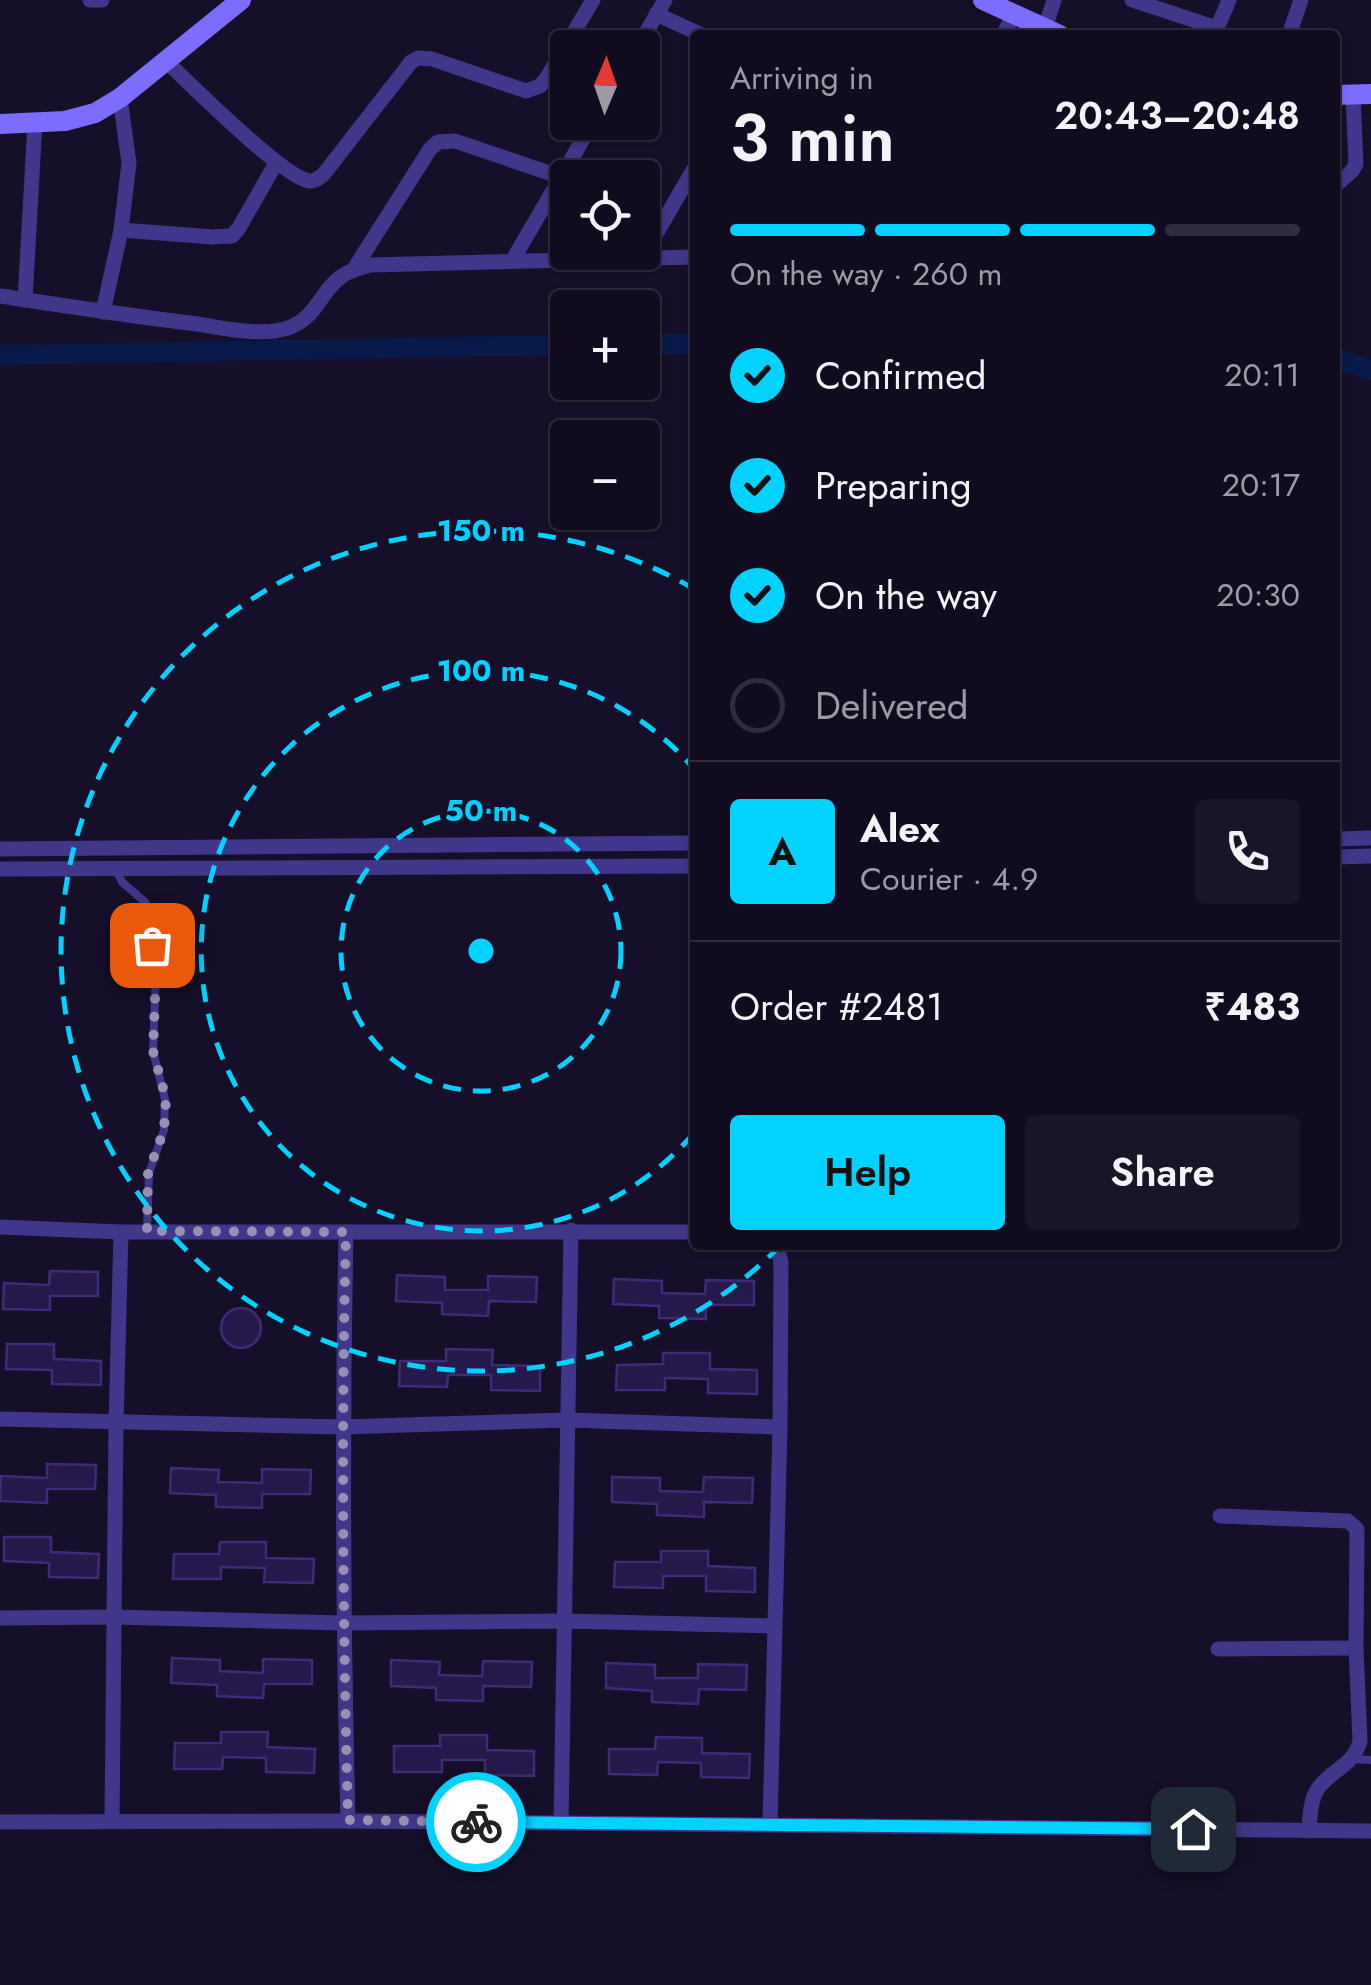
<!DOCTYPE html>
<html lang="en">
<head>
<meta charset="utf-8">
<style>
	:root { --surface:#100b1f; --page:#191428; --text:#f1f3f6; --muted:#9c9ba4; --line:#302b3d; --accent:#02d2ff }
	body { margin:0; font-family:Jost,sans-serif; background:var(--page); color:var(--text); height:100vh; display:flex; flex-direction:column; font-size:38px; white-space:nowrap }
	* { box-sizing:border-box; margin:0 }
	p { font-size:32px; color:var(--muted) }
	.icon { flex:none; width:55px; height:55px; fill:none; stroke:currentColor; stroke-width:2; stroke-linecap:round; stroke-linejoin:round }
	.map { position:relative; flex:1; overflow:hidden }
	.details { position:absolute; left:690px; top:30px; width:650px; height:1220px; display:flex; flex-direction:column; background:var(--surface); border-radius:10px; box-shadow:0 2px 8px #0004,0 0 0 2px var(--line) }
	.details>* { flex:none }
	.needle { width:65px; rotate:2deg }
	.tools { position:absolute; left:550px; top:30px; display:grid; gap:20px }
	.tools a { display:grid; place-items:center; width:110px; height:110px; border-radius:10px; background:var(--surface); box-shadow:0 2px 8px #0004,0 0 0 2px var(--line); font-size:50px }
	.pin { position:absolute; display:grid; place-items:center; width:85px; height:85px; color:#fff; margin:-42px; border-radius:20px; box-shadow:0 5px 15px #0006 }
	.courier { position:absolute; display:grid; place-items:center; width:100px; height:100px; margin:-50px; border:8px solid #02d2ff; border-radius:50%; background:#fff; color:#222; box-shadow:0 2px 12px #0007 }
	.summary em { font-style:normal; font-weight:600 }
	.summary div { display:flex; flex-direction:column-reverse }
	.summary { display:flex; align-items:center; justify-content:space-between; height:170px; padding:0 40px }
	h1 { font-size:65px; font-weight:600; line-height:75px }
	.bar { display:grid; grid-template-columns:repeat(4,1fr); gap:15px 10px; align-content:center; height:120px; padding:0 40px }
	.bar i { height:12px; border-radius:8px; background:var(--line) }
	.bar .current { background:var(--accent) }
	.bar p { grid-column:span 4 }
	.line { display:flex; align-items:center; gap:25px; padding:0 40px; border-top:2px solid var(--line) }
	.line div { flex:1 }
	.round { display:grid; place-items:center; flex:none; width:105px; height:105px; border-radius:10px; background:var(--page) }
	ol { padding:0 40px; list-style:none }
	li { display:flex; align-items:center; gap:30px; height:110px }
	li p { margin-inline-start:auto }
	li .icon { padding:10px; border-radius:50%; background:var(--accent); color:#111; stroke-width:4 }
	li:last-child { color:var(--muted) }
	li i { width:55px; height:55px; border:5px solid var(--line); border-radius:50% }
	.button { display:flex; gap:20px; margin-top:auto; padding:20px 40px }
	.button a { flex:1; height:115px; border-radius:10px; background:var(--accent); color:#111; font-size:40px; font-weight:600; line-height:115px; text-align:center }
	.button a+a { background:var(--page); color:var(--text) }
	.map>svg:first-child { display:block }
	.lines { fill:none; stroke-linecap:round; stroke-linejoin:round }
	.canal { stroke:#081a49; stroke-width:20 }
	.building { fill:#271a4b; stroke:#402b78; stroke-width:2.5 }
	.lane { stroke:#41378a; stroke-width:8 }
	.street { stroke:#41378a; stroke-width:15 }
	.secondary { stroke:#7c6dff; stroke-width:20 }
	.done { stroke:#9890b4; stroke-width:10; stroke-dasharray:0 18 }
	.route { stroke:#02d2ff; stroke-width:12 }
	.ring { fill:none; stroke:#02d2ff; stroke-width:5; stroke-dasharray:18 12 }
	.centre { fill:#02d2ff; stroke:#150f29; stroke-width:5 }
	.ring-label { font-size:30px; text-anchor:middle; font-weight:bold; fill:#02d2ff; stroke:#150f29; stroke-width:8; stroke-linejoin:round; paint-order:stroke }
</style>
</head>
<body>
<div class="map">
<svg width="1371" height="1985" viewBox="0 0 1371 1985">
	<rect width="100%" height="100%" fill="#150f29"/>
	<g class="lines">
		<g class="canal">
			<path d="M 642,344 L 695,344"/>
			<path d="M 0,355 L 568,345"/>
			<path d="M 1335,358 L 1371,370"/>
		</g>
	</g>
	<g class="building">
		<path d="M 50,1271 L 98,1272 L 98,1296 L 50,1296 L 50,1310 L 3,1309 L 4,1283 L 49,1285 Z"/>
		<path d="M 397,1275 L 445,1277 L 445,1290 L 488,1290 L 488,1276 L 537,1277 L 536,1302 L 489,1301 L 488,1316 L 442,1314 L 442,1303 L 396,1301 Z"/>
		<path d="M 614,1279 L 662,1281 L 662,1293 L 705,1294 L 706,1280 L 754,1281 L 754,1305 L 706,1305 L 706,1319 L 659,1318 L 659,1306 L 613,1304 Z"/>
		<circle cx="241" cy="1328" r="20"/>
		<path d="M 7,1344 L 54,1344 L 54,1359 L 101,1361 L 101,1385 L 52,1384 L 52,1370 L 6,1369 Z"/>
		<path d="M 446,1349 L 493,1350 L 492,1365 L 540,1366 L 540,1391 L 491,1390 L 491,1375 L 448,1375 L 447,1387 L 399,1386 L 400,1361 L 446,1361 Z"/>
		<path d="M 663,1353 L 710,1353 L 710,1369 L 757,1370 L 757,1394 L 708,1393 L 708,1379 L 665,1378 L 665,1390 L 616,1390 L 617,1365 L 663,1364 Z"/>
		<path d="M 47,1464 L 96,1465 L 95,1489 L 47,1489 L 47,1503 L 0,1501 L 1,1476 L 47,1478 Z"/>
		<path d="M 171,1468 L 219,1470 L 218,1482 L 262,1483 L 262,1469 L 311,1470 L 310,1494 L 262,1494 L 262,1508 L 216,1507 L 216,1495 L 170,1493 Z"/>
		<path d="M 612,1477 L 660,1478 L 660,1491 L 703,1492 L 704,1477 L 753,1478 L 752,1503 L 704,1502 L 704,1517 L 657,1515 L 657,1504 L 612,1502 Z"/>
		<path d="M 4,1537 L 51,1537 L 51,1552 L 99,1554 L 98,1578 L 49,1577 L 49,1563 L 4,1561 Z"/>
		<path d="M 220,1542 L 266,1542 L 266,1558 L 314,1559 L 313,1583 L 264,1582 L 265,1568 L 221,1567 L 221,1579 L 173,1579 L 174,1554 L 219,1554 Z"/>
		<path d="M 661,1551 L 708,1551 L 708,1566 L 755,1568 L 755,1592 L 706,1591 L 706,1576 L 663,1576 L 663,1588 L 614,1587 L 615,1562 L 661,1562 Z"/>
		<path d="M 172,1658 L 220,1660 L 220,1671 L 263,1673 L 263,1659 L 312,1660 L 312,1684 L 264,1684 L 263,1698 L 217,1696 L 217,1685 L 171,1683 Z"/>
		<path d="M 391,1660 L 440,1662 L 439,1675 L 482,1676 L 483,1661 L 532,1662 L 531,1687 L 483,1686 L 483,1701 L 436,1700 L 436,1688 L 391,1686 Z"/>
		<path d="M 606,1663 L 655,1665 L 655,1678 L 698,1678 L 698,1664 L 747,1665 L 746,1690 L 699,1689 L 698,1704 L 652,1702 L 652,1691 L 606,1688 Z"/>
		<path d="M 221,1732 L 268,1732 L 267,1747 L 315,1749 L 314,1773 L 266,1772 L 266,1758 L 223,1757 L 222,1769 L 174,1769 L 175,1743 L 221,1743 Z"/>
		<path d="M 440,1735 L 487,1735 L 487,1750 L 534,1751 L 534,1776 L 485,1775 L 485,1760 L 442,1760 L 442,1772 L 394,1772 L 394,1746 L 440,1746 Z"/>
		<path d="M 656,1737 L 702,1738 L 702,1753 L 750,1754 L 749,1778 L 701,1777 L 701,1763 L 658,1762 L 657,1775 L 609,1774 L 609,1749 L 655,1749 Z"/>
	</g>
	<g class="lines">
		<g class="lane">
			<path d="M 115,868 L 122,882 L 145,902 L 149,911 L 156,973 L 153,1051 L 165,1099 L 164,1130 L 149,1173 L 147,1231"/>
			<path d="M 1351,1759 L 1371,1760"/>
		</g>
		<g class="street">
			<path d="M 90,0 L 102,0"/>
			<path d="M 1132,0 L 1217,28"/>
			<path d="M 656,14 L 702,35"/>
			<path d="M 1045,28 L 1054,0"/>
			<path d="M 1215,33 L 1229,0"/>
			<path d="M 1003,35 L 1014,14"/>
			<path d="M 1289,35 L 1301,0"/>
			<path d="M 637,48 L 665,0"/>
			<path d="M 166,61 C 190,84 283,177 309,181 C 315,182 318,178 323,175 L 411,62 L 418,58 L 432,59 L 526,91 L 540,86 L 546,79 L 593,0"/>
			<path d="M 1335,186 L 1352,171 L 1356,164 L 1353,95"/>
			<path d="M 121,230 L 213,237 L 232,236 L 239,228 L 276,163"/>
			<path d="M 642,258 L 695,167"/>
			<path d="M 512,261 L 593,122"/>
			<path d="M 354,269 L 430,149 L 438,142 L 455,141 L 561,177"/>
			<path d="M 0,296 C 66,306 131,316 197,324 C 225,328 261,337 288,328 C 317,318 320,291 342,276 C 350,270 361,268 370,265 L 695,257"/>
			<path d="M 25,300 L 35,122"/>
			<path d="M 103,312 L 121,230 L 129,163 L 120,98"/>
			<path d="M 1335,839 L 1371,838"/>
			<path d="M 0,849 L 695,843"/>
			<path d="M 1335,857 L 1371,856"/>
			<path d="M 0,869 L 695,866"/>
			<path d="M 0,1227 L 121,1232 L 695,1232"/>
			<path d="M 346,1232 C 342,1429 343,1624 348,1821"/>
			<path d="M 0,1419 L 342,1427 L 568,1420 L 780,1427"/>
			<path d="M 1220,1516 L 1348,1521 L 1357,1529 L 1356,1648 L 1360,1741 C 1354,1766 1330,1770 1317,1790 C 1310,1801 1310,1818 1309,1831"/>
			<path d="M 0,1618 L 114,1617 L 343,1623 L 564,1621 L 773,1626"/>
			<path d="M 1218,1649 L 1356,1648"/>
			<path d="M 112,1821 L 116,1424 L 121,1232"/>
			<path d="M 0,1822 L 348,1821 L 1371,1831"/>
			<path d="M 561,1823 L 571,1230"/>
			<path d="M 770,1824 L 780,1427 L 781,1263 L 777,1245"/>
		</g>
		<g class="secondary">
			<path d="M 983,0 L 1060,35"/>
			<path d="M 1335,95 L 1371,94"/>
			<path d="M 0,124 L 65,121 L 95,113 L 120,98 L 241,0"/>
		</g>
	</g>
	<g class="lines">
		<path class="done" d="M 152,945 L 156,973 L 153,1051 L 166,1099 L 164,1130 L 148,1173 L 147,1231 L 346,1232 C 341,1429 343,1624 348,1820 L 476,1822"/>
		<path class="route" d="M 476,1822 L 1193,1829"/>
	</g>
	<g class="ring">
		<circle cx="481" cy="951" r="140"/>
		<path d="M694 1133A280 280 0 1 1 694 769"/>
		<path d="M781 1245A420 420 0 1 1 694 589"/>
	</g>
	<circle cx="481" cy="951" r="15" class="centre"/>
	<g class="ring-label">
		<text x="481" y="541">150 m</text>
		<text x="481" y="681">100 m</text>
		<text x="481" y="821">50 m</text>
	</g>
</svg>
<div class="tools">
<a><svg class="needle" viewBox="-14 -14 28 28"><path d="M0-13l5 13h-10z" fill="#e53935"/><path d="M0 13l5-13h-10z" fill="#9c9ba4"/></svg></a>
<a><svg class="icon" aria-label="locate" viewBox="0 0 24 24"><circle cx="12" cy="12" r="6"/><path d="M12 2v4M12 18v4M2 12h4M18 12h4"/></svg></a>
<a>+</a>
<a>−</a>
</div>
<div class="pin" style="left:152px;top:945px;background:#ea580c"><svg class="icon" aria-label="bag" viewBox="0 0 24 24"><path d="M5 8h14l-1 12H6zM9 8a3 3 0 0 1 6 0"/></svg></div>
<div class="pin" style="left:1193px;top:1829px;background:#1f2937"><svg class="icon" aria-label="home" viewBox="0 0 24 24"><path d="M3 11l9-7 9 7M6 9v11h12V9"/></svg></div>
<div class="courier" style="left:476px;top:1822px"><svg class="icon" aria-label="bike" viewBox="0 0 24 24"><circle cx="6" cy="16" r="4"/><circle cx="18" cy="16" r="4"/><path d="M6 16l4-8h5l3 8M10 8l3 8H6M13 5h3"/></svg></div>
<section class="details">
<div class="summary"><div><h1>3 min</h1><p>Arriving in</p></div><em>20:43–20:48</em></div>
<div class="bar"><i class="current"></i><i class="current"></i><i class="current"></i><i></i><p>On the way · 260 m</p></div>
<ol>
<li><svg class="icon" aria-label="check" viewBox="0 0 24 24"><path d="M5 12l5 5 9-10"/></svg>Confirmed<p>20:11</p></li>
<li><svg class="icon" aria-label="check" viewBox="0 0 24 24"><path d="M5 12l5 5 9-10"/></svg>Preparing<p>20:17</p></li>
<li><svg class="icon" aria-label="check" viewBox="0 0 24 24"><path d="M5 12l5 5 9-10"/></svg>On the way<p>20:30</p></li>
<li><i></i>Delivered</li>
</ol>
<div class="line" style="height:180px"><b class="round" style="background:var(--accent);color:#111">A</b><div><b>Alex</b><p>Courier · 4.9</p></div><a class="round"><svg class="icon" aria-label="phone" viewBox="0 0 24 24"><path d="M5 4h4l2 5-3 2q2 4 5 5l2-3 5 2v4C11 20 4 13 5 4z"/></svg></a></div>
<div class="line" style="height:130px"><div>Order #2481</div><b>₹483</b></div>
<div class="button"><a>Help</a><a>Share</a></div>
</section>
</div>
</body>
</html>
